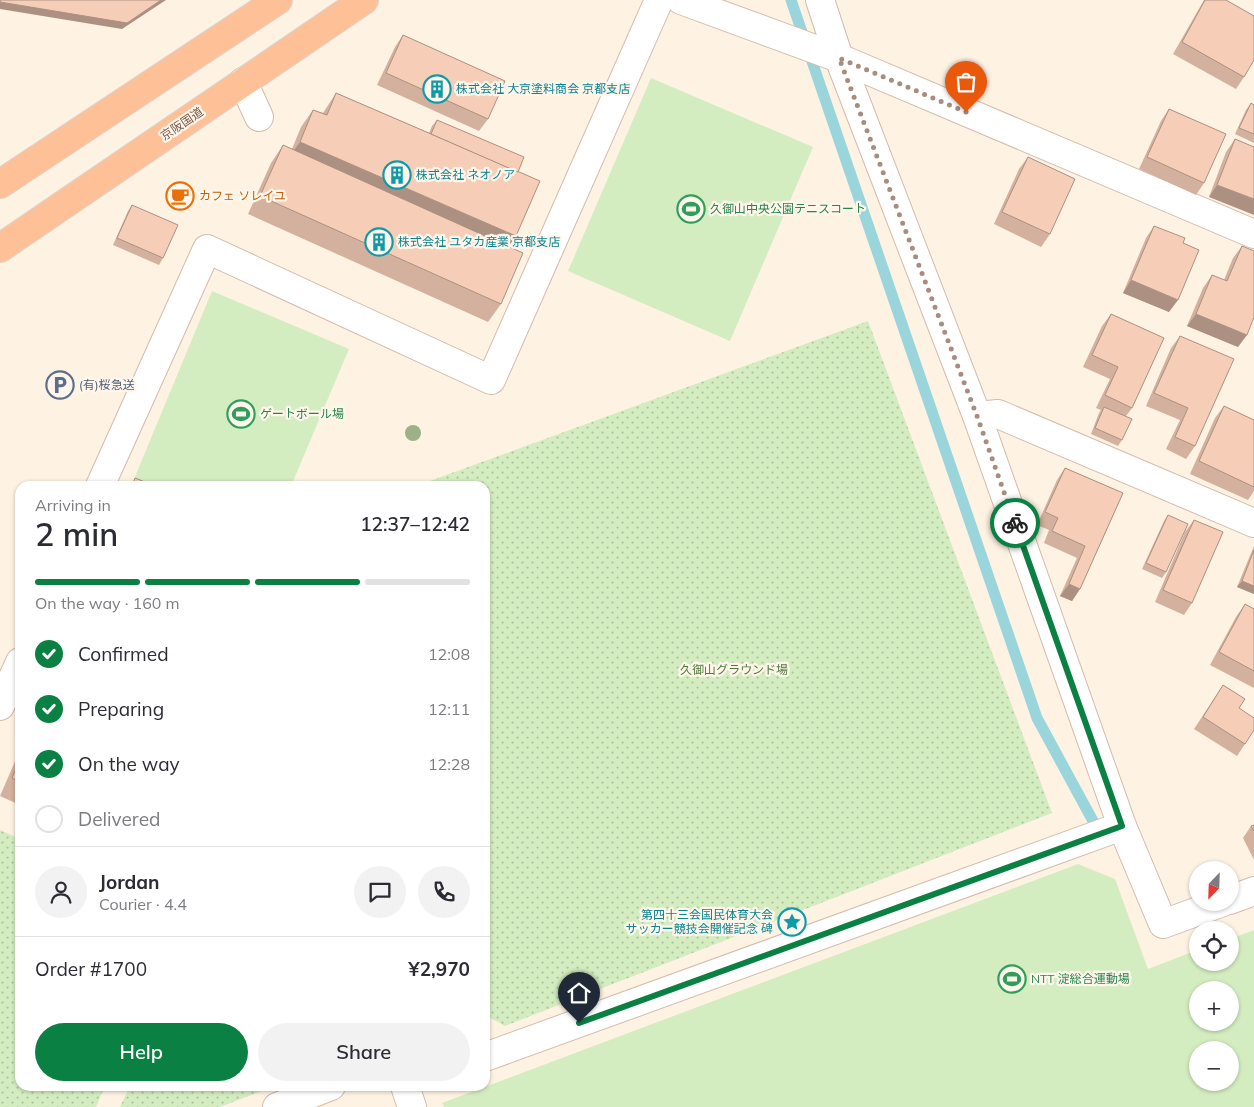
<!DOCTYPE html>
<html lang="en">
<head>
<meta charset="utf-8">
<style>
	:root { --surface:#fff; --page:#f2f2f3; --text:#2b2b33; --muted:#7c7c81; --line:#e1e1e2; --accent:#0b8043 }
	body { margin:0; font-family:Mulish,"Noto Sans JP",sans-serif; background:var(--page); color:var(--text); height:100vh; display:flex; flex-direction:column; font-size:19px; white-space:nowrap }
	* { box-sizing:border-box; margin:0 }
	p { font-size:16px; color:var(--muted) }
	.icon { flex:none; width:28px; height:28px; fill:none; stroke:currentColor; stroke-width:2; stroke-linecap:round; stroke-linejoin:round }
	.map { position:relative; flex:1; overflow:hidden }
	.sheet { position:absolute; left:15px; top:481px; width:475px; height:610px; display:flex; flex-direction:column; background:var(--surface); border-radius:15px; box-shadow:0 1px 4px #0004 }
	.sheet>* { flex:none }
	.needle { width:32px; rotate:203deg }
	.tools { position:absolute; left:1189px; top:861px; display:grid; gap:10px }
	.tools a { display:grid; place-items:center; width:50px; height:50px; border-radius:50%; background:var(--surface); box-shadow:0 1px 4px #0004; font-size:25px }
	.pin { position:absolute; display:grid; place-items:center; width:42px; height:42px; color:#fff; margin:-51px -21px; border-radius:50% 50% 50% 0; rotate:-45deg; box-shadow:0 0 5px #0007 }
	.pin .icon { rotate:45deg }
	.courier { position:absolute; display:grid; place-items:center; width:50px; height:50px; margin:-25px; border:4px solid #0b8043; border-radius:50%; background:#fff; color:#222; box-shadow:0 1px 6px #0007 }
	.head em { font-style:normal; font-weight:600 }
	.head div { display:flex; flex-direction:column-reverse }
	.head { display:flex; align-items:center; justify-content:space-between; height:85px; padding:0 20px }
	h1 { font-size:32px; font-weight:600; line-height:38px }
	.bar { display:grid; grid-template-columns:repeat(4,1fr); gap:8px 5px; align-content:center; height:60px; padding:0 20px }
	.bar i { height:6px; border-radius:4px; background:var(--line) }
	.bar .active { background:var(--accent) }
	.bar p { grid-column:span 4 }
	.line { display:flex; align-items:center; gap:12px; padding:0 20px; border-top:1px solid var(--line) }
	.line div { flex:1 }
	.round { display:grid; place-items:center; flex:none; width:52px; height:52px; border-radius:26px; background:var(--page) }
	ol { padding:0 20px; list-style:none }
	li { display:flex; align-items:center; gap:15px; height:55px }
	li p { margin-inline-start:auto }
	li .icon { padding:5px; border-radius:50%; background:var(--accent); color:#fff; stroke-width:4 }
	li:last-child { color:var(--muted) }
	li i { width:28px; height:28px; border:2px solid var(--line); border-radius:50% }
	.button { display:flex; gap:10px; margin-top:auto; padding:10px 20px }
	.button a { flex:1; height:58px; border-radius:30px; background:var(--accent); color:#fff; font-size:20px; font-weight:600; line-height:58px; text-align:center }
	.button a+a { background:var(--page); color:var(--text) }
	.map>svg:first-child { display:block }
	.park { fill:url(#park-dots) }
	.pitch { fill:#d4edc0; fill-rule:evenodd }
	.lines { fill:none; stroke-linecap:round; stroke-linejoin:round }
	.stream { stroke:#9bd5dc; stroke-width:11 }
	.minor-casing { stroke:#d3bbab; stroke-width:30 }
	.trunk-casing { stroke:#dcd3cf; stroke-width:30 }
	.minor { stroke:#fff; stroke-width:28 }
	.trunk { stroke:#fec097; stroke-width:28 }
	.tree { fill:#9eb087 }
	.wall { fill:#d4b19e }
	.shaded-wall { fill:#ac9081 }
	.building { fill:#f6ceb8; stroke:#ac9081 }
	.done { stroke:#a88d7e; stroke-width:5; stroke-dasharray:0 9 }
	.route { stroke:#0b8043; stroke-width:6 }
	.labels { text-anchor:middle; stroke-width:4.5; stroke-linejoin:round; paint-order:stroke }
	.culture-label { font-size:12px; fill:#0d838f; stroke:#fff6eb; text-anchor:start }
	.street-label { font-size:12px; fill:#795647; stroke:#fff6eb }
	.food-label { font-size:12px; fill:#c56008; stroke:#fff6eb; text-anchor:start }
	.leisure-label { font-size:12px; fill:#27864d; stroke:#fff6eb; text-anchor:start }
	.service-label { font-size:12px; fill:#4e5e75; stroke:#fff6eb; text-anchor:start }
	.park-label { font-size:12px; fill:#507a3b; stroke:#fff6eb }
</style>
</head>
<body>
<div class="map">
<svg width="1254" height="1107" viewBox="0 0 1254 1107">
	<defs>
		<pattern id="park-dots" width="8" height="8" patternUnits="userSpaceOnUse" patternTransform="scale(1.25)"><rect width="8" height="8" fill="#d4edc0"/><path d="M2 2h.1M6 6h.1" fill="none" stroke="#b1c39e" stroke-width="1.8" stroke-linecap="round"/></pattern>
	</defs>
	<rect width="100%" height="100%" fill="#fef2e3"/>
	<g class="park">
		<path d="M 868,321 L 1052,813 L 505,1026 L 485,1015 L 485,486 L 416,486 Z"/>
		<path d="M 0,830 L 20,839 L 20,1086 L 105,1086 L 96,1107 L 0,1107 Z"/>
		<path d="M 130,1086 L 275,1086 L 220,1107 L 120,1107 Z"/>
	</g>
	<g class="pitch">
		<path d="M 651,78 L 813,147 L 730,341 L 568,271 Z"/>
		<path d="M 212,291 L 349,349 L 291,486 L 152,486 L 134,479 Z"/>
		<path d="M 1078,864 L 1115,879 L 1148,969 L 1197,950 L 1198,962 L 1230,962 L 1230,939 L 1254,930 L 1254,1107 L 444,1107 L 442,1103 ZM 1198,990 L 1230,990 L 1230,1022 L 1198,1022 ZM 1198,1050 L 1230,1050 L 1230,1082 L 1198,1082 Z"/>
	</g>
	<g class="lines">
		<path class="stream" d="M 791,0 L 1037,718 L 1099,832 L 1096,832"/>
		<g class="minor-casing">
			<g id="minor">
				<path d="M 681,0 L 839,58 L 1254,234"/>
				<path d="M 820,0 L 839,58 L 977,416 L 1122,826 L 1163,924 L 1223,902"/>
				<path d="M 243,82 L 259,117"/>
				<path d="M 977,416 L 998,414 L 1254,523"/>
				<path d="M 100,486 L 207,249 L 491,380 L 659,0"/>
				<path d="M 0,706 L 20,662"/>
				<path d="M 1230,900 L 1254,891"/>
				<path d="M 485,1057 L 1122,826"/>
				<path d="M 405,1086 L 412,1107"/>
				<path d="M 277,1107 L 331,1086"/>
			</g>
		</g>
		<g class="trunk-casing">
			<g id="trunk">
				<path d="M 0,184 L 278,0"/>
				<path d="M 0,248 L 364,0"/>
			</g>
		</g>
		<use href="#minor" class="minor"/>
		<use href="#trunk" class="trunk"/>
	</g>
	<circle class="tree" cx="413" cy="433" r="8"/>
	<g class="wall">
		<path d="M 1204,0 L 1226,0 L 1244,77 L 1236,89 L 1173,54 Z"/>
		<path d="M 403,35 L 488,119 L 479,131 L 377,85 L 395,47 Z"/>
		<path d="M 336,93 L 429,133 L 432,126 L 437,120 L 518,172 L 516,236 L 508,246 L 501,304 L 488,322 L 248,214 L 271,163 L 283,145 L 292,149 L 301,127 L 313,110 L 323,113 Z"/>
		<path d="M 1251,103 L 1254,105 L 1254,143 L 1235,134 L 1246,110 Z"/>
		<path d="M 1169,109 L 1204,183 L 1196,195 L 1139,169 L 1161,121 Z"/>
		<path d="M 1235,139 L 1254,147 L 1209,197 L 1226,152 Z"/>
		<path d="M 1028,157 L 1050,234 L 1041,247 L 994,224 L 1019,169 Z"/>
		<path d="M 132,205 L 163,258 L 159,265 L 113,245 L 128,211 Z"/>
		<path d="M 1154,226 L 1183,243 L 1169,312 L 1123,293 L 1146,238 Z"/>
		<path d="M 1242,246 L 1238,347 L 1187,326 L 1203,288 L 1212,275 L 1224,280 L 1233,258 Z"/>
		<path d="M 1111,314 L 1132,408 L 1126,416 L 1122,440 L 1118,446 L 1091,434 L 1099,413 L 1101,410 L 1096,408 L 1110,379 L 1083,367 L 1102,326 Z"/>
		<path d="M 1180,336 L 1195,446 L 1186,459 L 1166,449 L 1180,420 L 1146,406 L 1171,348 Z"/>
		<path d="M 1224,406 L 1254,420 L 1254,491 L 1248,500 L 1190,474 L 1215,418 Z"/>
		<path d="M 1065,468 L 1123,493 L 1080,589 L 1072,601 L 1060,596 L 1077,558 L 1044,543 L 1049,530 L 1037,525 L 1057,480 Z"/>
		<path d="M 1168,515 L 1166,572 L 1162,578 L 1142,569 L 1164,521 Z"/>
		<path d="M 1194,520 L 1192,603 L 1184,615 L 1155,602 L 1185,532 Z"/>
		<path d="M 1254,546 L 1254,594 L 1237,587 Z"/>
		<path d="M 1245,604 L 1254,609 L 1254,688 L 1210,665 L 1236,617 Z"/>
		<path d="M 1223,685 L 1239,708 L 1245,744 L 1237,756 L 1194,729 Z"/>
		<path d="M 20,750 L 20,805 L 0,796 Z"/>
		<path d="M 1254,825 L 1254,860 L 1243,838 L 1251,826 Z"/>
	</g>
	<g class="shaded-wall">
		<path d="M 166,0 L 122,29 L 0,9 L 0,2 Z"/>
		<path d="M 300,142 L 516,236 L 503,254 L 287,160 Z"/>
		<path d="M 1217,185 L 1254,199 L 1254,215 L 1209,197 Z"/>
		<path d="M 1131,280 L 1178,300 L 1169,312 L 1123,293 Z"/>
		<path d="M 1196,314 L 1247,335 L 1238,347 L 1187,326 Z"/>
		<path d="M 1242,581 L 1254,586 L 1254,594 L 1237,587 Z"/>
		<path d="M 1069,584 L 1080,589 L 1072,601 L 1060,596 Z"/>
	</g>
	<g class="building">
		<path d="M 0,0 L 161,0 L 127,23 L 0,2 Z"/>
		<path d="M 1205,0 L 1226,0 L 1254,16 L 1254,60 L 1244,77 L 1182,42 Z"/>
		<path d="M 403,35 L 505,81 L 488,119 L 386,73 Z"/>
		<path d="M 336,93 L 540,181 L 516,236 L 300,142 L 313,110 L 327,115 Z"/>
		<path d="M 1251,103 L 1254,105 L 1254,134 L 1239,128 Z"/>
		<path d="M 1169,109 L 1226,134 L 1204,183 L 1147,157 Z"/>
		<path d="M 437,120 L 524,157 L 518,172 L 431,134 Z"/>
		<path d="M 1235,139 L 1254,147 L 1254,199 L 1217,185 Z"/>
		<path d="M 283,145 L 523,253 L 501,304 L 260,196 Z"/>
		<path d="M 1028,157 L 1075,179 L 1050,234 L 1002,212 Z"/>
		<path d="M 132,205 L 178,225 L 163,258 L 117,238 Z"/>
		<path d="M 1154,226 L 1185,238 L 1183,243 L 1199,250 L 1178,300 L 1131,280 Z"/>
		<path d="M 1242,246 L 1254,251 L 1254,317 L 1247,335 L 1196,314 L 1212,275 L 1227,281 Z"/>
		<path d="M 1111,314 L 1164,338 L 1132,408 L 1105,395 L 1118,367 L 1092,355 Z"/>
		<path d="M 1180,336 L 1234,359 L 1195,446 L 1175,437 L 1188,408 L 1154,393 Z"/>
		<path d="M 1224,406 L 1254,420 L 1254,487 L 1199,461 Z"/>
		<path d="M 1104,407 L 1132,419 L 1122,440 L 1095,428 Z"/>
		<path d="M 1065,468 L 1123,493 L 1080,589 L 1069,584 L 1085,546 L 1052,531 L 1058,518 L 1045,512 Z"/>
		<path d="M 135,478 L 155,486 L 132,486 Z"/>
		<path d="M 1168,515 L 1188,524 L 1166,572 L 1146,563 Z"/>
		<path d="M 1194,520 L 1223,532 L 1192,603 L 1163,590 Z"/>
		<path d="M 1254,550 L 1254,586 L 1242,581 Z"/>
		<path d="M 1245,604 L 1254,609 L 1254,671 L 1219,652 Z"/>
		<path d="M 1223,685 L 1245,699 L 1239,708 L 1254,718 L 1254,730 L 1245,744 L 1203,717 Z"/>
		<path d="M 20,760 L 20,782 L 12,778 Z"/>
		<path d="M 1254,825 L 1254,831 L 1251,826 Z"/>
	</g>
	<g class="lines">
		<path class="done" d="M 966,112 L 839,58 L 977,416 L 1015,523"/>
		<path class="route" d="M 579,1023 L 1122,826 L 1015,523"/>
	</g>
	<defs>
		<g id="building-ring" transform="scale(1.4375)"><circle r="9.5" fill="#fff6eb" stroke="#0f9aa8" stroke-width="1.5"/><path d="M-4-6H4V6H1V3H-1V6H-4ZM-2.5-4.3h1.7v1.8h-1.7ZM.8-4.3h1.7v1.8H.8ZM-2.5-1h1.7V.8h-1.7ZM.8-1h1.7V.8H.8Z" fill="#0f9aa8"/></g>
		<g id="cafe-ring" transform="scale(1.4375)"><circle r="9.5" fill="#fff6eb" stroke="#e8710a" stroke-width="1.5"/><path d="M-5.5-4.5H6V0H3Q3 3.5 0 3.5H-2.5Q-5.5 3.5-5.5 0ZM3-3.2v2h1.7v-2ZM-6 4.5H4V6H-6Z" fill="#e8710a"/></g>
		<g id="stadium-ring" transform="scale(1.4375)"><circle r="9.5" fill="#fff6eb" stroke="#2e9e5b" stroke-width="1.5"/><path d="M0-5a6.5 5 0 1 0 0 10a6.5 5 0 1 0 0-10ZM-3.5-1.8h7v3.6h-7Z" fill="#2e9e5b"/></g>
		<g id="parking-ring" transform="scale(1.4375)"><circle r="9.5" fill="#fff6eb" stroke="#5c6f8a" stroke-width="1.5"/><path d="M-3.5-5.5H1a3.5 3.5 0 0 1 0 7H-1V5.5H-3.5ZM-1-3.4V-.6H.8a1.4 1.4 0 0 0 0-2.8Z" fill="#5c6f8a"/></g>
		<g id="sight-ring" transform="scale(1.4375)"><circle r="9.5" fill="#fff6eb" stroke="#0f9aa8" stroke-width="1.5"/><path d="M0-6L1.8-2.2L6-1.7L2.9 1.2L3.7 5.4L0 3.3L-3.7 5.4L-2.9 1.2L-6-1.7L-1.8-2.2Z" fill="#0f9aa8"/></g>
	</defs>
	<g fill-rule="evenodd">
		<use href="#building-ring" x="437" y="89"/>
		<use href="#building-ring" x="397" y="175"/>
		<use href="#cafe-ring" x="180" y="196"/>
		<use href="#stadium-ring" x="691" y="209"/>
		<use href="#building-ring" x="379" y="242"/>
		<use href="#parking-ring" x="60" y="385"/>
		<use href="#stadium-ring" x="241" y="414"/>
		<use href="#sight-ring" x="792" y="922"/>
		<use href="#stadium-ring" x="1012" y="979"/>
	</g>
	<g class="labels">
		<g class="culture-label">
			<text x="456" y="93">株式会社 大京塗料商会 京都支店</text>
			<text x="416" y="179">株式会社 ネオノア</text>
			<text x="398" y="246">株式会社 ユタカ産業 京都支店</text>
			<text x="773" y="919" text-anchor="end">第四十三会国民体育大会<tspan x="773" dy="14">サッカー競技会開催記念 碑</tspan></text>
		</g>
		<g class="street-label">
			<text transform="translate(182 124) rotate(-34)" y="4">京阪国道</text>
		</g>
		<g class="food-label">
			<text x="199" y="200">カフェ ソレイユ</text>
		</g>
		<g class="leisure-label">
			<text x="710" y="213">久御山中央公園テニスコート</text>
			<text x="260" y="418">ゲートボール場</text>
			<text x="1031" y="983">NTT 淀総合運動場</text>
		</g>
		<g class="service-label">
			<text x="79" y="389">(有)桜急送</text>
		</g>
		<g class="park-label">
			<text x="734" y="674">久御山グラウンド場</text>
		</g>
	</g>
</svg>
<div class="tools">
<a><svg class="needle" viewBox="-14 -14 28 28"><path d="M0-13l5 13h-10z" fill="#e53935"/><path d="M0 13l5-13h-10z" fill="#7c7c81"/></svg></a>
<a><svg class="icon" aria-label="locate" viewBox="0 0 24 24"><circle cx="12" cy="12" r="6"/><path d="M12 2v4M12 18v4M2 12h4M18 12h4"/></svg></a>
<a>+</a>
<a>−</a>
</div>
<div class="pin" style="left:966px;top:112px;background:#ea580c"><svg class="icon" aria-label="bag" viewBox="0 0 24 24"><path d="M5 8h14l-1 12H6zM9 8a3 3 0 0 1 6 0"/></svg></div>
<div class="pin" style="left:579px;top:1023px;background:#1f2937"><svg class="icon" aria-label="home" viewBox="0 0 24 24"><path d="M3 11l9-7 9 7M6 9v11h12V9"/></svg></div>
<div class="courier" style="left:1015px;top:523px"><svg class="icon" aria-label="bike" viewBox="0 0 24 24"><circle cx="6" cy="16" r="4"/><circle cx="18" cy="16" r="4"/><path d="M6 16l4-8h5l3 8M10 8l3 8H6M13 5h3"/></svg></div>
<section class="sheet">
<div class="head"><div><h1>2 min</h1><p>Arriving in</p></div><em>12:37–12:42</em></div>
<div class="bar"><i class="active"></i><i class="active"></i><i class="active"></i><i></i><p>On the way · 160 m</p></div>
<ol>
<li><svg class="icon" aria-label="check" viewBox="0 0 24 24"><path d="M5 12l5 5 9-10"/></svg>Confirmed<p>12:08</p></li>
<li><svg class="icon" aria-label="check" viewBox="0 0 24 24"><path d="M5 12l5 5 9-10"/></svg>Preparing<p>12:11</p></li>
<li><svg class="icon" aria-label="check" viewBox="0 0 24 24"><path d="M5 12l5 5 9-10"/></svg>On the way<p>12:28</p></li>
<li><i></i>Delivered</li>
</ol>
<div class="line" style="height:90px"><a class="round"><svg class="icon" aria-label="person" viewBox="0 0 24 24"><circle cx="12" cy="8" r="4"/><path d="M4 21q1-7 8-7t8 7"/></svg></a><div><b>Jordan</b><p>Courier · 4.4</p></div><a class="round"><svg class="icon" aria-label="chat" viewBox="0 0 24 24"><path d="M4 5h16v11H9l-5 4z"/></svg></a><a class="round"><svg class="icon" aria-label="phone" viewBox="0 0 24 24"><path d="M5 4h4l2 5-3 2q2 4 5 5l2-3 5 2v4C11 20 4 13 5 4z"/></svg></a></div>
<div class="line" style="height:65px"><div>Order #1700</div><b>¥2,970</b></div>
<div class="button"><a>Help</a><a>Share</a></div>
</section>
</div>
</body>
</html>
